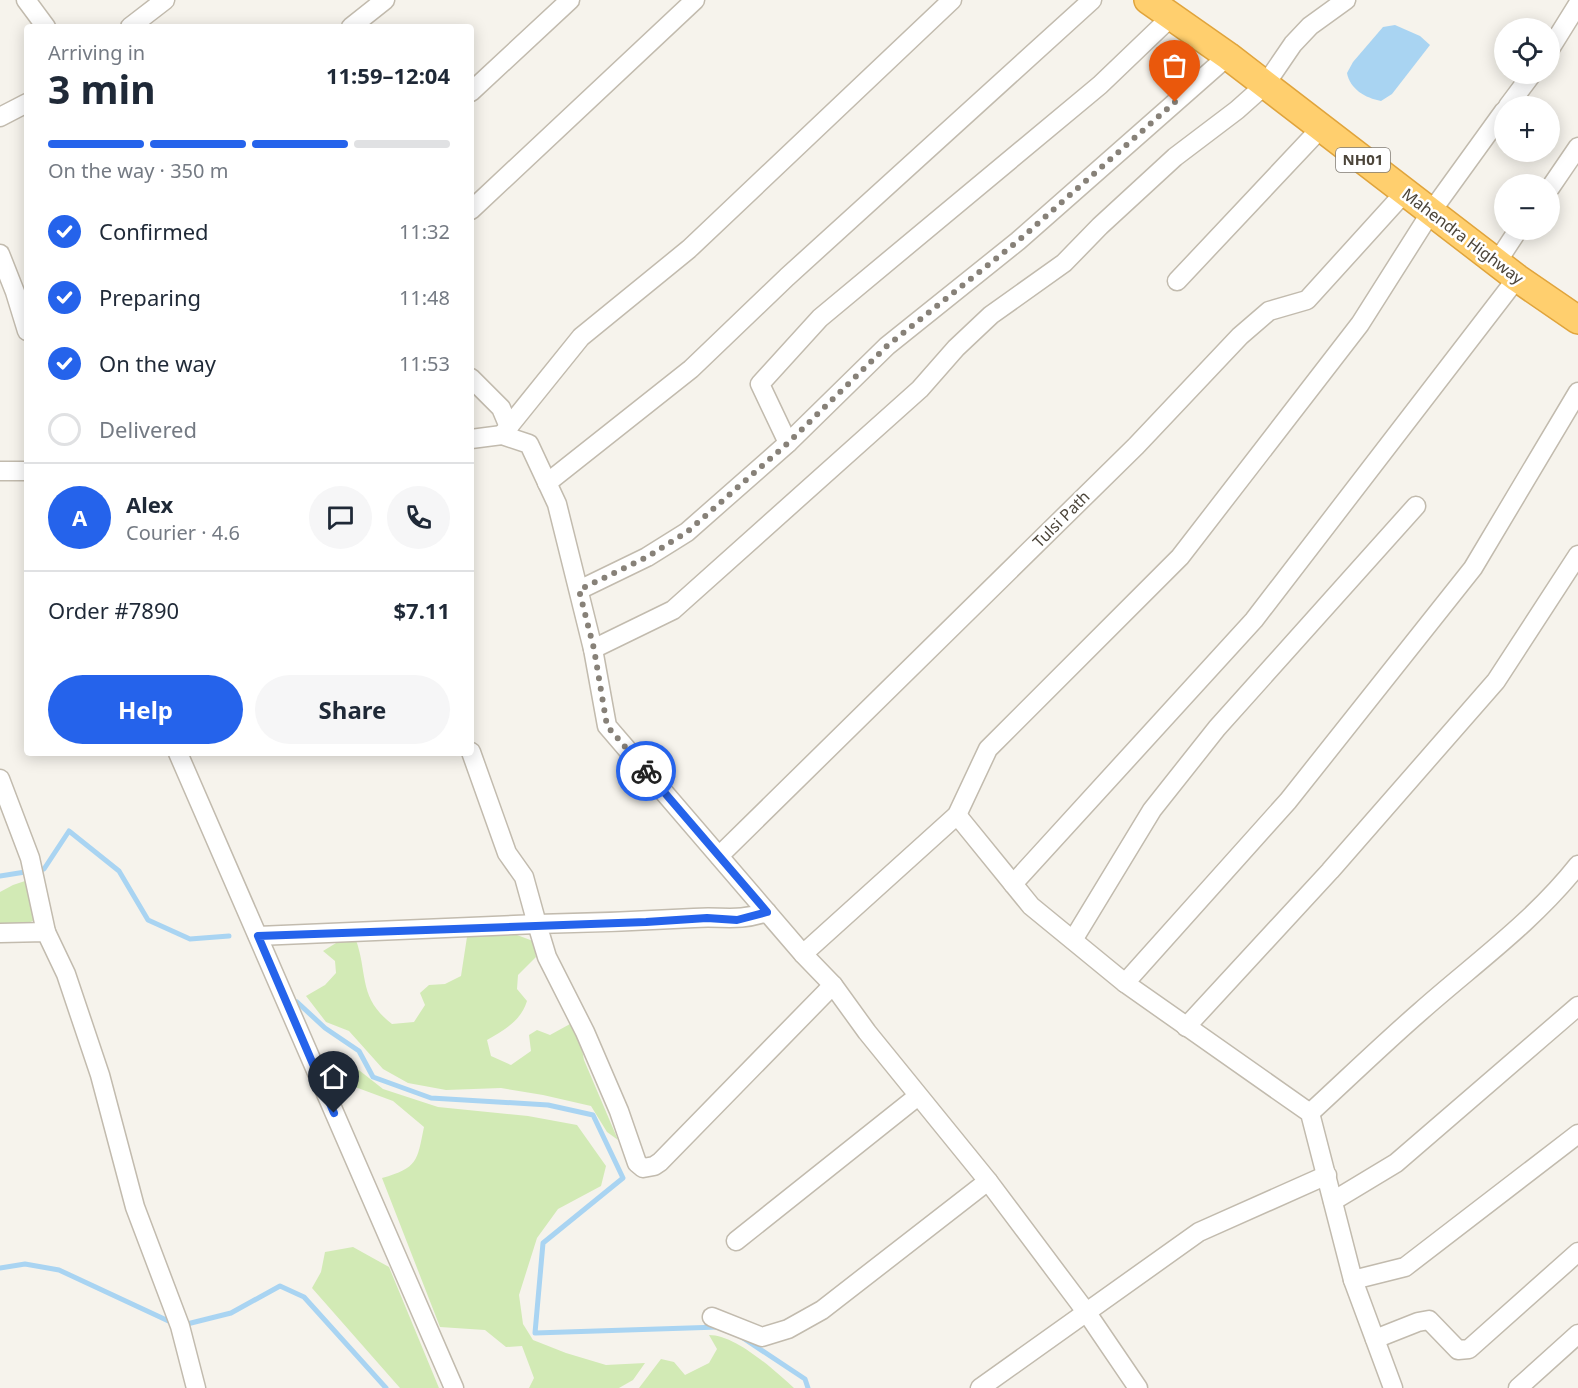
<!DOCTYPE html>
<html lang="en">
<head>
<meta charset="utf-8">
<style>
	:root { --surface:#fff; --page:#f6f6f7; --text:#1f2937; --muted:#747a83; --line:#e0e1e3; --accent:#2563eb }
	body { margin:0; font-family:"Noto Sans",sans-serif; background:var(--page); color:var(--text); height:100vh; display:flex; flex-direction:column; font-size:22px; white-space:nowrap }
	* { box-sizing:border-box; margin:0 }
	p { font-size:20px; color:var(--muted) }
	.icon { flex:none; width:33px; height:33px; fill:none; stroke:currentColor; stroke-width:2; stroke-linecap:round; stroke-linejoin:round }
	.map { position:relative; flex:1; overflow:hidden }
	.panel { position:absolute; left:24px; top:24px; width:450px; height:732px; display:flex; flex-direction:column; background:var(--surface); border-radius:6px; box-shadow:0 3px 15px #0003 }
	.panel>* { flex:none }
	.controls { position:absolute; left:1494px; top:18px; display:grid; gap:12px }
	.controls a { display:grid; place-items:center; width:66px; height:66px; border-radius:50%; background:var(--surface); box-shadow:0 3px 15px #0003; font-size:30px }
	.pin { position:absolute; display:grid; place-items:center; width:51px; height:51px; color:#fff; margin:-62px -26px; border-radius:50% 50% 50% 0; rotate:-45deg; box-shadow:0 0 6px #0007 }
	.pin .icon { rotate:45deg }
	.courier { position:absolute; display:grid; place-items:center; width:60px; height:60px; margin:-30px; border:4px solid #2563eb; border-radius:50%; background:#fff; color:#222; box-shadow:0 2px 8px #0007 }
	.summary em { font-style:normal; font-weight:700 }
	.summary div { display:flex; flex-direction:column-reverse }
	.summary { display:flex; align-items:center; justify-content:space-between; height:102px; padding:0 24px }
	h1 { font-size:39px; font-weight:700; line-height:45px }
	.bar { display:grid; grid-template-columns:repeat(4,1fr); gap:9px 6px; align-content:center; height:72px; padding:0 24px }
	.bar i { height:8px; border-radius:4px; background:var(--line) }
	.bar .on { background:var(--accent) }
	.bar p { grid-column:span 4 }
	.line { display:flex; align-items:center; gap:15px; padding:0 24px; border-top:2px solid var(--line) }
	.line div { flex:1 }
	.round { display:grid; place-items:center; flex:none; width:63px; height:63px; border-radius:32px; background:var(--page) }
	ol { padding:0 24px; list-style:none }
	li { display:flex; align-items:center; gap:18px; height:66px }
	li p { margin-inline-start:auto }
	li .icon { padding:6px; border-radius:50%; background:var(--accent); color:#fff; stroke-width:4 }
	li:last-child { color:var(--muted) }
	li i { width:33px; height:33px; border:3px solid var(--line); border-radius:50% }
	.action { display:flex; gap:12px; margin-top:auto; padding:12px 24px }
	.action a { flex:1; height:69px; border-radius:36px; background:var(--accent); color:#fff; font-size:24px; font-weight:700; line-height:69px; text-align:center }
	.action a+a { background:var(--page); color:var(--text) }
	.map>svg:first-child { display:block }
	.green { fill:#d2eab5 }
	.water { fill:#a9d4f2 }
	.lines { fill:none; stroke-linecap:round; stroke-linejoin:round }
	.stream { stroke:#a9d4f2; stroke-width:5 }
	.minor-casing { stroke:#c2bbae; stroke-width:21 }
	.highway-casing { stroke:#e0a43c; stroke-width:30 }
	.minor { stroke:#fff; stroke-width:18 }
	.highway { stroke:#ffcf6e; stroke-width:27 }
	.done { stroke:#878178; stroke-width:6; stroke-dasharray:0 10.8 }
	.route { stroke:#2563eb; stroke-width:8 }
	.labels { text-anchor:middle; stroke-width:5; stroke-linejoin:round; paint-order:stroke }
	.shield { fill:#fff; stroke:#817c74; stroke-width:1.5 }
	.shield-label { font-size:15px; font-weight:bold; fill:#4b4439 }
	.street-label { font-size:16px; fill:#4b4439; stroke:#fff }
</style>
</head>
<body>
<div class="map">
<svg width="1578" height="1388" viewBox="0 0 1578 1388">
	<rect width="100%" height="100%" fill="#f6f3ec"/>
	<g class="green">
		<path d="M 28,880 L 35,920 L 23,925 L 0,923 L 0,892 L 13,885 Z"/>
		<path d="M 517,935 L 533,941 L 536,957 L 518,975 L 517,989 L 527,1001 C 521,1021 504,1030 487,1040 L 491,1056 L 511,1065 L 531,1051 L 529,1035 L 537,1030 L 550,1035 L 570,1024 L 580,1039 L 584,1060 L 618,1140 L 607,1132 L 591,1106 L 543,1095 L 501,1088 L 446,1090 L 408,1083 L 383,1069 L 349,1031 L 326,1022 L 306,996 L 325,985 L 336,973 L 335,961 L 323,951 L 341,940 L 356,940 C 368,974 358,998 392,1024 L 414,1022 L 425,1005 L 420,993 L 429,985 L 445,984 L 461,976 L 467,937 Z"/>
		<path d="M 333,1057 L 346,1060 L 383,1089 L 438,1107 L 528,1116 L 577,1125 L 606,1166 L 601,1186 L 558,1209 L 537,1238 L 519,1295 L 523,1324 L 533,1340 L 566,1353 L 606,1365 L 645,1363 L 633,1380 L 619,1388 L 529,1388 L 534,1378 L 522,1346 L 506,1347 L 485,1330 L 440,1327 L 382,1178 C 418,1168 417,1161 424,1127 L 393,1101 L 347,1084 L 327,1070 Z"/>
		<path d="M 353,1247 L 389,1267 L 439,1388 L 400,1388 L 312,1288 L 321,1272 L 325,1252 Z"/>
		<path d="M 709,1335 C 736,1335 774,1370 794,1388 L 639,1388 L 661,1359 L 674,1362 L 685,1375 L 709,1363 L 717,1349 Z"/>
	</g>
	<path class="water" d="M 1395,25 L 1420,36 L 1430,45 L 1392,94 L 1381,101 C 1365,98 1350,89 1347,73 L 1353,62 L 1383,27 Z"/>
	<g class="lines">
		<g class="stream">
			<path d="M 0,876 L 44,869 L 69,831 L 119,871 L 148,920 L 190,939 L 229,936"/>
			<path d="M 297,1002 L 325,1028 L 359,1051 L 373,1077 L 431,1098 L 548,1105 L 593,1115 L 623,1178 L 543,1243 L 535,1333 L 719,1327"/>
			<path d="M 0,1268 L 25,1264 L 59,1270 L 175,1324"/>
			<path d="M 183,1325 L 231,1313 L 280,1286 L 304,1297 L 386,1388"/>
			<path d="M 743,1338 L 805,1379 L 808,1388"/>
		</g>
		<g class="minor-casing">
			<g id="minor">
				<path d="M 26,0 L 46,27"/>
				<path d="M 130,27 L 165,0"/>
				<path d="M 351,27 L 385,0"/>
				<path d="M 1550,49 L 1578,4"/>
				<path d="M 471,92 L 570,0"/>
				<path d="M 1508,106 L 1532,74"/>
				<path d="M 0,117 L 27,103"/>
				<path d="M 1550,188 L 1578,147"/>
				<path d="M 471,210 L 695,0"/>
				<path d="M 0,254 L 15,292 L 27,331"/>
				<path d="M 1497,262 L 1518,230"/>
				<path d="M 1177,281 L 1321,128"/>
				<path d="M 471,378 L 501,408 L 509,427"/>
				<path d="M 502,435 L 581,337 L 689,249 L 952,0"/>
				<path d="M 471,439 L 502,435 L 529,444 L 557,504 L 593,649 L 607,726 L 803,954 L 833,985 L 867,1032 L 988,1181 L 1087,1313 L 1138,1388"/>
				<path d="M 788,443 L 760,384 L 820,318 L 1100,85 L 1171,17"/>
				<path d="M 0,471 L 27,471"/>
				<path d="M 547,483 L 691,369 L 787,277 L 1092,0"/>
				<path d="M 579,590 L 647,557 L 687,532 L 788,443 L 887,346 L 1018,241 L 1228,56"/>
				<path d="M 593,649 L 673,610 L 920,389 L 956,348 L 991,315 L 1064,263 L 1100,226 L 1175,157 L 1237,110 L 1265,85 L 1293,44 L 1310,26 L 1346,0"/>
				<path d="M 178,753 L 454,1388"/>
				<path d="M 0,779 L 30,858 L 46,932"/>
				<path d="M 957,815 L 1031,906 L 1125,983 L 1310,1113 L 1353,1280 L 1393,1388"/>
				<path d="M 719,856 L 1136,446 L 1240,336 L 1269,311 L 1307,300 L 1405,192"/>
				<path d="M 1013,884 L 1254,620 L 1517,278"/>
				<path d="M 767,912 C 737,922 724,916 694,918 C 642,921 590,923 537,924 L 547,957 L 585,1032 L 619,1111 L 637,1163 L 643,1168 L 654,1166 L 660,1162 L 833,985"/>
				<path d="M 0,933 L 46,932 L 66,974 L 100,1075 L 135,1207 L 180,1326 L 196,1388"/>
				<path d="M 258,936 L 537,924 L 524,877 L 507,853 L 471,752"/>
				<path d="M 1073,940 L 1152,810 L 1217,728 L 1416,506"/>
				<path d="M 803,954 L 957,815 L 988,749 L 1180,557 L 1360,324 L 1431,212 L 1504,111"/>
				<path d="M 1125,983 L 1288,801 L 1473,568 L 1578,392"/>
				<path d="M 1186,1027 L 1330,871 L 1496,681 L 1578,555"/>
				<path d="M 1310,1113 C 1347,1079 1383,1044 1421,1011 C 1474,964 1533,922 1578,865"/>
				<path d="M 1333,1201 L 1396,1163 L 1578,1006"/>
				<path d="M 736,1241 L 918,1096"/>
				<path d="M 1353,1280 L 1405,1267 L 1578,1134"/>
				<path d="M 712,1317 L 762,1337 L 788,1329 L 822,1310 L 988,1181"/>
				<path d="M 1375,1339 L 1418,1322 L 1429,1320 L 1458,1350 L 1469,1349 L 1578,1252"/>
				<path d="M 980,1388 L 1199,1232 L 1327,1175"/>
				<path d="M 1518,1388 L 1578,1334"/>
			</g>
		</g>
		<g class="highway-casing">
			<path id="highway" d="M 1148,0 L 1228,56 L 1517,278 L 1578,320"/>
		</g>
		<use href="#minor" class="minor"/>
		<use href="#highway" class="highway"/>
	</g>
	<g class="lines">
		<path class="done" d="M 646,771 L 607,726 L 594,649 L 579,590 L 647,557 L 687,532 L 788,443 L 887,346 L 1018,241 L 1175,102"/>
		<path class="route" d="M 334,1113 L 258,936 L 646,922 L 707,918 L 737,920 L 767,912 L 646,771"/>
	</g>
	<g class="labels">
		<rect class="shield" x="1336" y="148" width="54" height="24" rx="4.5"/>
		<g class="shield-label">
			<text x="1363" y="165">NH01</text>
		</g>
		<g class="street-label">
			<text transform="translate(1463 236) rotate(37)" y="6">Mahendra Highway</text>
			<text transform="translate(1061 519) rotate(-45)" y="6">Tulsi Path</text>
		</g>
	</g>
</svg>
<div class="controls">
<a><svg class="icon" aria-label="locate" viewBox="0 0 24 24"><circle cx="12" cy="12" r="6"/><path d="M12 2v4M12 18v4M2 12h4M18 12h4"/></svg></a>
<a>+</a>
<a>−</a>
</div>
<div class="pin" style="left:1175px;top:102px;background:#ea580c"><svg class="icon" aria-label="bag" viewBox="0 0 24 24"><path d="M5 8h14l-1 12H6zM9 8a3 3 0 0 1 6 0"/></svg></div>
<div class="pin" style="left:334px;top:1113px;background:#1f2937"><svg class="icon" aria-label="home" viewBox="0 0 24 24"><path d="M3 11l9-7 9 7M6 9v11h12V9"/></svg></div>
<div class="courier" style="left:646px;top:771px"><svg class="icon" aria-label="bike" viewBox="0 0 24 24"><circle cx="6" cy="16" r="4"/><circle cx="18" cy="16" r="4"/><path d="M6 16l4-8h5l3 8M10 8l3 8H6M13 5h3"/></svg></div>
<section class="panel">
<div class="summary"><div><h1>3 min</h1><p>Arriving in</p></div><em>11:59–12:04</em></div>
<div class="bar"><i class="on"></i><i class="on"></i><i class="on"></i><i></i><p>On the way · 350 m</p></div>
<ol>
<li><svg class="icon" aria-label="check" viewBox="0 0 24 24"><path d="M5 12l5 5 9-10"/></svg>Confirmed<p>11:32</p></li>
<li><svg class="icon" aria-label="check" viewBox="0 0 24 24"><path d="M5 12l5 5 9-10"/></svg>Preparing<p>11:48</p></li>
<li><svg class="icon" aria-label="check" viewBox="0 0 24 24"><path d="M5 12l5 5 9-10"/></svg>On the way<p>11:53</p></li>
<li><i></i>Delivered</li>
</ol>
<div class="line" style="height:108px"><b class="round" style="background:var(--accent);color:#fff">A</b><div><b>Alex</b><p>Courier · 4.6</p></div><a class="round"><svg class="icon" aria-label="chat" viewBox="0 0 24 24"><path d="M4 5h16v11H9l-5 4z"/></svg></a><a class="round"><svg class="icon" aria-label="phone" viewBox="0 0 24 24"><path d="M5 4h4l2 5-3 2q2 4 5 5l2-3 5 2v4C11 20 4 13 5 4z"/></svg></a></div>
<div class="line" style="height:78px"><div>Order #7890</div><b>$7.11</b></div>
<div class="action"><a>Help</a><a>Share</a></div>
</section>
</div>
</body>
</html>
